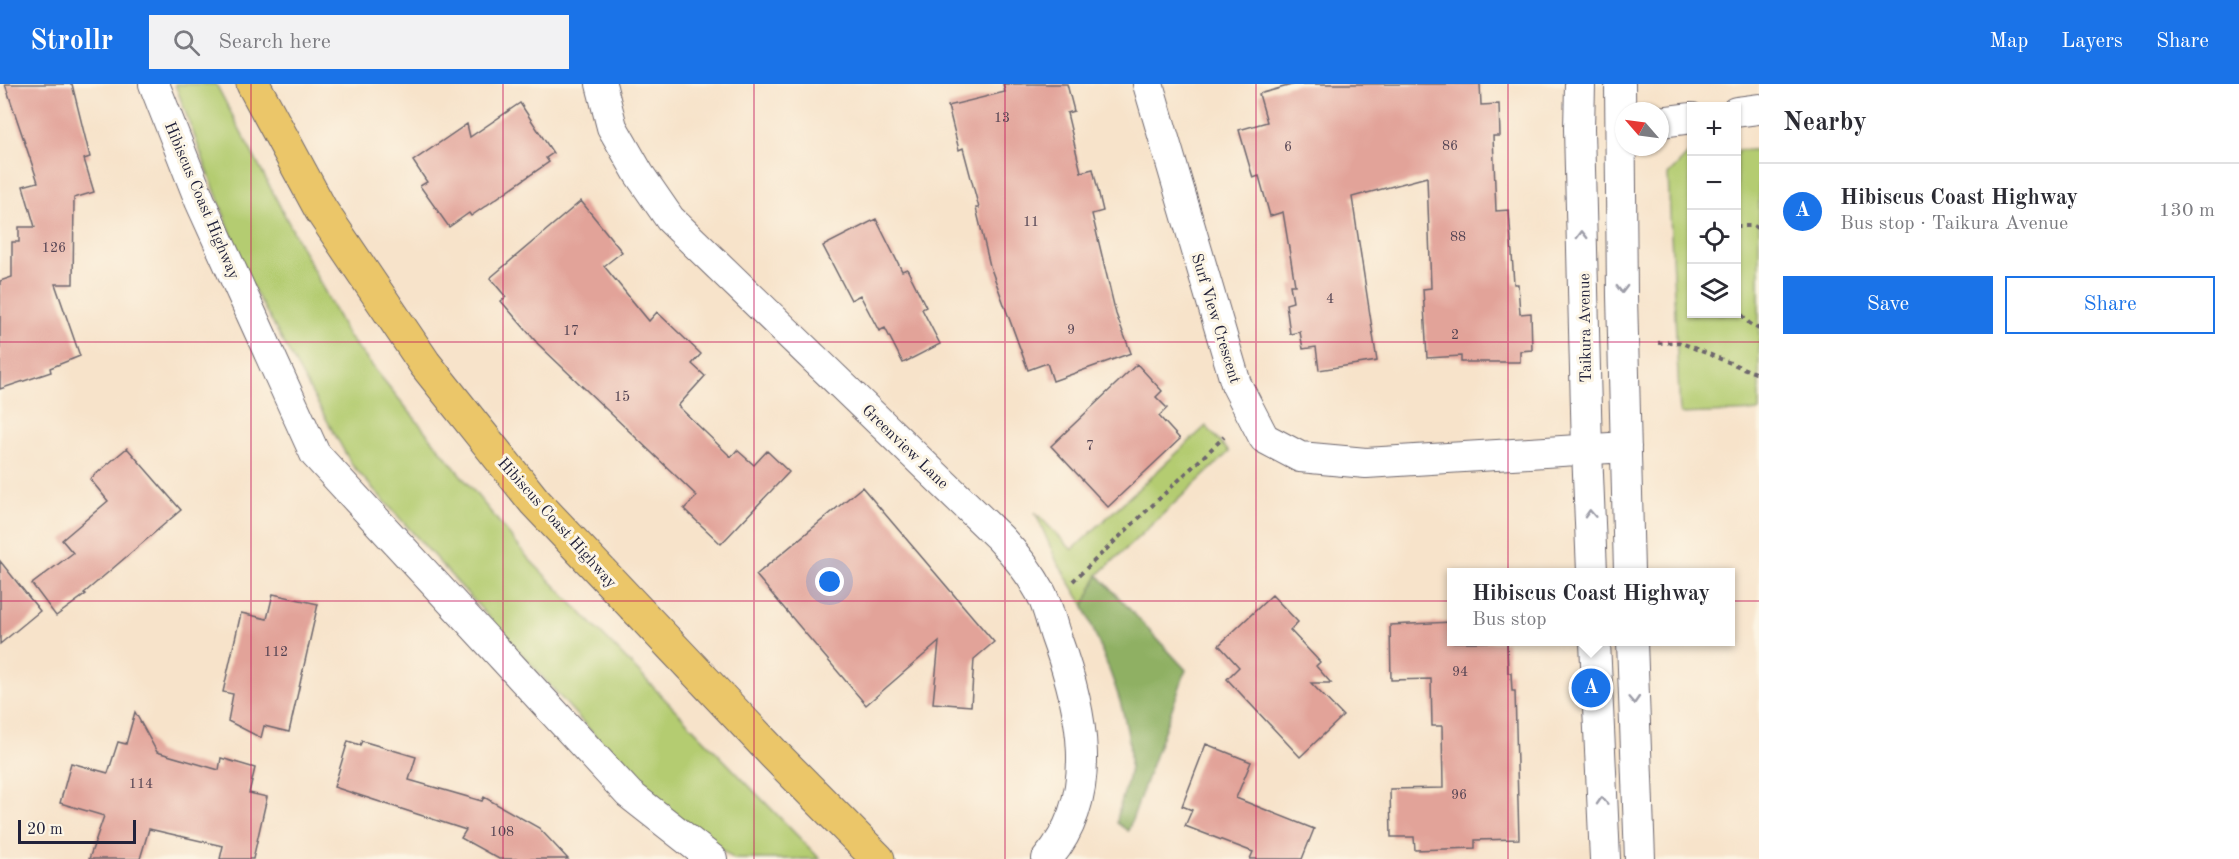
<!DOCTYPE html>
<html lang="en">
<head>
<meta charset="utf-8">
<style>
	body { margin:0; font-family:"Old Standard TT",serif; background:#f2f2f3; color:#2b2b33 }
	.controls { position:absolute; right:18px; top:18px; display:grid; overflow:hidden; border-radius:0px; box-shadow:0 2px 4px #0004 }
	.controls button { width:54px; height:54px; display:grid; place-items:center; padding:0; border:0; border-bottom:2px solid #e1e1e2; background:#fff; color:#2b2b33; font:30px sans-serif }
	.compass { position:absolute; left:1615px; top:18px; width:54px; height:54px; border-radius:50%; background:#fff; box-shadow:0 2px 4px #0004; rotate:298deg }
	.scale { position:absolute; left:18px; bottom:15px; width:118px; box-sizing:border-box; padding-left:6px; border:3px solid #22223b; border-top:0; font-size:16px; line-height:21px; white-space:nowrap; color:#22223b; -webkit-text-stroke:4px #fcf5e5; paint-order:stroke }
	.you { position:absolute; left:830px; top:498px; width:21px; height:21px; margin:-15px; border:4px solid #fff; border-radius:50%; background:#1a73e8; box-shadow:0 0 0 9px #1a73e833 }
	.badge { display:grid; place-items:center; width:39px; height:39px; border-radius:50%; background:#1a73e8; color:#fff; font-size:20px; font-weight:700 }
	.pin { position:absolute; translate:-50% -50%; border:3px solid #fff; box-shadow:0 2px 6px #0006 }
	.popup { position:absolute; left:1447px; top:484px; width:288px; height:78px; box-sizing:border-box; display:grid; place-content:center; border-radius:0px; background:#fff; filter:drop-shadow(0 2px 4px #0005); font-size:20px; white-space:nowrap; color:#7c7c81 }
	.popup b { font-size:22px; color:#2b2b33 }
	.popup::after { content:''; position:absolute; left:50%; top:100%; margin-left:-12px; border:12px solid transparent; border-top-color:#fff }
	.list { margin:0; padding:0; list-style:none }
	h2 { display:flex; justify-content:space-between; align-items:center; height:78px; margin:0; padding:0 24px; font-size:26px }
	h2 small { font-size:20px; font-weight:400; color:#7c7c81 }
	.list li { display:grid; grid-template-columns:39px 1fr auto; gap:18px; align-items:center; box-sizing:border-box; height:96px; padding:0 24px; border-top:2px solid #e1e1e2 }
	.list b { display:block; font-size:22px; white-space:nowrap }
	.list p { margin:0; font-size:20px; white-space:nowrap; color:#7c7c81 }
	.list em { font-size:20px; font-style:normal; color:#7c7c81 }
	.actions { display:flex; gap:12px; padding:18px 24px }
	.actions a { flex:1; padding:14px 0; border:2px solid #1a73e8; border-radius:0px; text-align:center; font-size:21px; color:#1a73e8 }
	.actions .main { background:#1a73e8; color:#fff }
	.icon { flex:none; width:33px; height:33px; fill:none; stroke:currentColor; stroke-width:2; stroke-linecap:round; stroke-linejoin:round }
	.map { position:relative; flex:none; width:1759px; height:775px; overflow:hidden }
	header { display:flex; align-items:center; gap:36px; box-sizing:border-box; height:84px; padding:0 30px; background:#1a73e8; color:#fff }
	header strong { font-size:28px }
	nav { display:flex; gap:33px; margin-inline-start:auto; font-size:21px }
	.search { width:420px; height:54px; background:#f2f2f3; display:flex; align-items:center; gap:15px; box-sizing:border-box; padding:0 21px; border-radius:0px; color:#7c7c81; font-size:22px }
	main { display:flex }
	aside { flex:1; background:#fff }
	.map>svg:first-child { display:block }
</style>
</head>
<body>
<header>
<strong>Strollr</strong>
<div class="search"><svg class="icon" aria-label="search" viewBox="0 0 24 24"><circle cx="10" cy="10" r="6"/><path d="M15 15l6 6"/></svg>Search here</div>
<nav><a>Map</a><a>Layers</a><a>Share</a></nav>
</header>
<main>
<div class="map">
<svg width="1759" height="775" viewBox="0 0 1759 775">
	<rect width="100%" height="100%" fill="#fcf5e5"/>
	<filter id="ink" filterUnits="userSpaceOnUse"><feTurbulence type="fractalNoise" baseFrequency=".0167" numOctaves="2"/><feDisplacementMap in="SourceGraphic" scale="12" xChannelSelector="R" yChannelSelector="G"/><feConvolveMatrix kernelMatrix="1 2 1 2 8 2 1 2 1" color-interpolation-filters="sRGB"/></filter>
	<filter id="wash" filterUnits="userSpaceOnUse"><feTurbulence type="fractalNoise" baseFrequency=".008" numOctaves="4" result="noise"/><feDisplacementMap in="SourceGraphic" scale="24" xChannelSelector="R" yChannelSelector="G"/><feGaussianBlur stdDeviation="1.35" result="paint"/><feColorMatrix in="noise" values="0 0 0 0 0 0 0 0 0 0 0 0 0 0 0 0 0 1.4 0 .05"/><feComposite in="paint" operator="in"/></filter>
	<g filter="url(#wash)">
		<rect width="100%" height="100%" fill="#f7e3ca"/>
		<path fill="#b4cc71" stroke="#6b7756" stroke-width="1.5" d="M175,0H216L348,252L528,474L820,775H734L641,703L352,381L248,195Z
			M1737,66H1759V327L1680,330L1668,91L1691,67L1692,230H1736Z
			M1206,342L1229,368L1098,491L1084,522L1057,478L1035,428L1072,466Z"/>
		<path fill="#8fb063" stroke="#58694f" stroke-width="1.5" d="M1098,491L1186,586L1128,747L1117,739C1118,719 1130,698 1130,681C1132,630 1102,570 1084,522Z"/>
		<g id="blocks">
			<path fill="#e2a399" d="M5,0H72L90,73L84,75L94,108L74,114L73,200H55L80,272L50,284L51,288L0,305V197L12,193V158H19V143H35L23,102L38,98Z
				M1003,0H1067L1074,27L1067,29L1081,88L1093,85L1103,127L1092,130L1116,230L1131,269L1053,297L1047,279L1028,286L990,182L976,124H979L963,64L959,66L948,22L1005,8Z
				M1295,0H1480L1481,21L1499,20L1500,52H1493L1496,127L1509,126L1514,200H1518L1520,230L1531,229L1532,266L1520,267V278H1461V272L1427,274L1423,205L1431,204L1427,93L1352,113L1377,277L1319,286L1316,263L1303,265L1300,248L1290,250L1286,220L1293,218L1290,201H1295L1283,128L1270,132L1259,92L1253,94L1239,46L1267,38L1259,10Z
				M520,19L553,69L546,74L549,78L471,132L469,129L449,143L420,102L427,98L413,77L467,40L470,53Z
				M581,117L622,168L604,182L649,237L657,228L701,270L692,280L705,292L678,322L731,373L737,366L754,381L767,367L789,388L721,460L684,425L697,412L538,260L501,217L506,213L490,194Z
				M876,135L902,187L907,185L926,223L922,225L940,260L903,279L885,244L879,247L860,211L851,216L823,162Z
				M1137,280L1162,307L1156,313L1167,324L1159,332L1180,355L1108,423L1051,362Z
				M127,364L181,426L84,509L86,510L56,532L32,500L73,469L62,456L108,417L90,395Z
				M862,403L994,558L974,575L971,622L933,619L939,558L866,621L756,491Z
				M0,477L40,527L0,560Z
				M273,510L318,520L289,648L264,642L261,654L228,637L233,610L223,608L241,529L267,535Z
				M1272,511L1298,538L1290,546L1320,578L1316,582L1331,599H1311L1343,632L1300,673L1227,595L1239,583L1219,561Z
				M1452,538V558H1507L1508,589H1511L1512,607H1515L1519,755L1475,756V764L1415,766L1414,753H1391L1390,705L1443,704L1442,642H1432L1431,595L1391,596L1390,541Z
				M135,628L157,668L219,686L221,674L255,684L249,709L267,713L253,775H220L223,762L149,745L140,775H89L104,732L60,719L71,679L108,689L118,658L126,660Z
				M348,657L360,661L362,657L416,673L409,696L482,717L484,713L539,744L568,775H499L461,754L466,746L334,703Z
				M1206,660L1251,678L1236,714L1314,745L1302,775H1250L1253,768L1185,742L1192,726L1182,722Z"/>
		</g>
	</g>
	<g filter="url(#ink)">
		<use href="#blocks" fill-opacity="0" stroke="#6d666d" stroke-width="1.5"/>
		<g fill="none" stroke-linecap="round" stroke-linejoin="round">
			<defs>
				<path id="minor" d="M154,0L200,117L315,370L629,710L712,775
					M601,0L612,43L639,90L670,135L1000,454C1016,471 1030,489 1041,509C1048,522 1051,539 1056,553C1082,624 1102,712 1047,775
					M1148,0L1236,300L1264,354L1300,373L1366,379L1626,363
					M1580,0L1579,45L1587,366L1592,488
					M1620,0L1622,212L1629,488
					M1736,28L1759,25
					M1660,38L1692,34
					M1595,558L1605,775
					M1632,558L1640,775"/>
				<path id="primary" d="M253,0L321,126L425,280L535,418L774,670L878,775"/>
			</defs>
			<use href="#minor" stroke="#6d666d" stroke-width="32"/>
			<use href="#primary" stroke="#6d666d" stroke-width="35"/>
			<path stroke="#6d666d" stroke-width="4" stroke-dasharray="4.5 4.5" stroke-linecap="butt" d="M1736,142H1754L1759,145
				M1736,224L1749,239L1759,245
				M1658,259L1679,258L1755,289H1759
				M1073,497L1224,353"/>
			<use href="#minor" stroke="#fff" stroke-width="30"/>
			<use href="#primary" stroke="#ebc669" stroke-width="33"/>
		</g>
		<defs><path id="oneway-chevron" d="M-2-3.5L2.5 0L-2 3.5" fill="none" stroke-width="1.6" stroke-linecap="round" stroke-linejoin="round" transform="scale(1.5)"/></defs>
		<g stroke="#9c9ca7">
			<use href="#oneway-chevron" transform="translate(1582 151) rotate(-91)"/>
			<use href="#oneway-chevron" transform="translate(1622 205) rotate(89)"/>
			<use href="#oneway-chevron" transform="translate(1590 430) rotate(-93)"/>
			<use href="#oneway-chevron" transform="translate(1634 616) rotate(87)"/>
			<use href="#oneway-chevron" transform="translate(1602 717) rotate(-93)"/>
		</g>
	</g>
	<path fill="none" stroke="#c2185b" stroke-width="1.5" stroke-opacity="0.55" d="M251,0V775M503,0V775M754,0V775M1005,0V775M1256,0V775M1508,0V775M0,258H1759M0,517H1759"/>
	<g text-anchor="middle" stroke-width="6" stroke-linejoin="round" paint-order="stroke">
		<g font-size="14" fill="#524252">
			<text x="1002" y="38">13</text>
			<text x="1450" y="66">86</text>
			<text x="1288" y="67">6</text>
			<text x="1031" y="142">11</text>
			<text x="1458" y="157">88</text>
			<text x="54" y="168">126</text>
			<text x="1330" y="219">4</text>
			<text x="1071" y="250">9</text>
			<text x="571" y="251">17</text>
			<text x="1455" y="255">2</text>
			<text x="622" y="317">15</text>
			<text x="1090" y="366">7</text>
			<text x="276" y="572">112</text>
			<text x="1460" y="592">94</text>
			<text x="141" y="704">114</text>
			<text x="1459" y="715">96</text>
			<text x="502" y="752">108</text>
		</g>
		<g font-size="16" fill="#22223b" stroke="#fcf5e5">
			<text transform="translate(203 116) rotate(67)" y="6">Hibiscus Coast Highway</text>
			<text transform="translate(1217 234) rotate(73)" y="6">Surf View Crescent</text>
			<text transform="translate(1584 244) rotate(-91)" y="6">Taikura Avenue</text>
			<text transform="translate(906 362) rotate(44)" y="6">Greenview Lane</text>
			<text transform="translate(558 438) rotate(48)" y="6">Hibiscus Coast Highway</text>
		</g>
	</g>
</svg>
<div class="controls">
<button>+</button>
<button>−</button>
<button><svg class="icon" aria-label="locate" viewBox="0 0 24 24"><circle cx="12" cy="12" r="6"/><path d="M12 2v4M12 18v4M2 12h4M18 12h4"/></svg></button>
<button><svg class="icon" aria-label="layers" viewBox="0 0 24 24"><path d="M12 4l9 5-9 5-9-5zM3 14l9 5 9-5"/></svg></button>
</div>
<svg class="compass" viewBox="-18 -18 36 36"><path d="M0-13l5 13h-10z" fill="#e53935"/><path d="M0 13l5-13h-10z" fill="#7c7c81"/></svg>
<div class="scale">20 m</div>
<div class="you"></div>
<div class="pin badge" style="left:1591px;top:604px">A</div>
<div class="popup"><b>Hibiscus Coast Highway</b>Bus stop</div>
</div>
<aside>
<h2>Nearby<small></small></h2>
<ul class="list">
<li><span class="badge">A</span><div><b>Hibiscus Coast Highway</b><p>Bus stop · Taikura Avenue</p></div><em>130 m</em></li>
</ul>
<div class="actions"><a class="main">Save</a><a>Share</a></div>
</aside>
</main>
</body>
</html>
